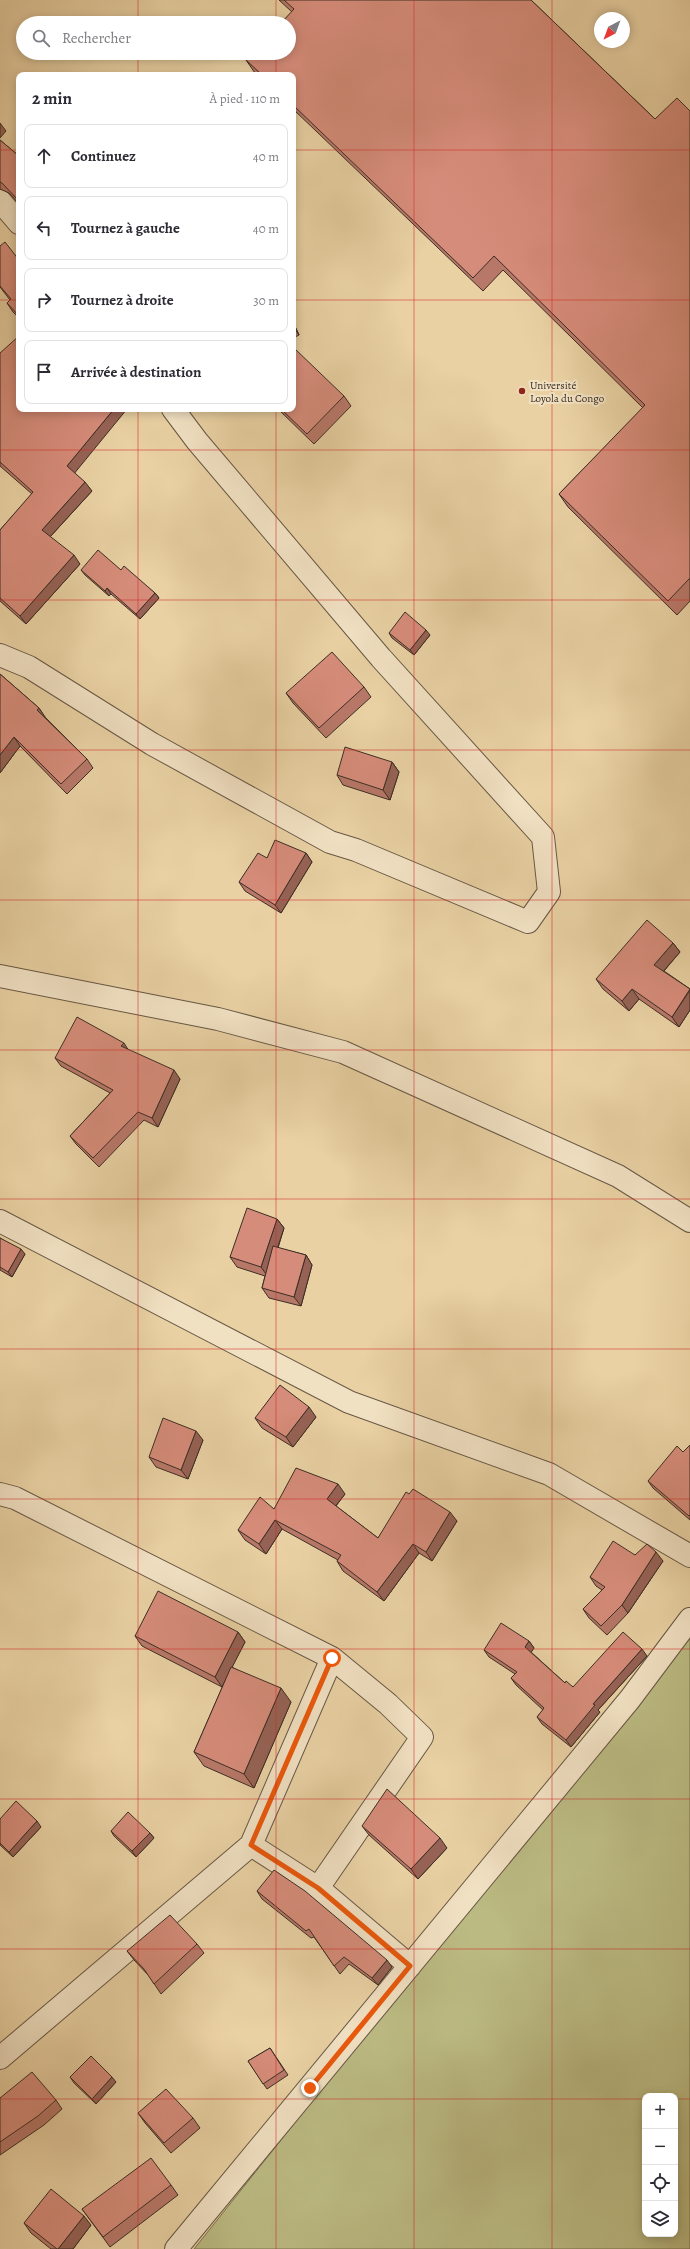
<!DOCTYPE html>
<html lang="fr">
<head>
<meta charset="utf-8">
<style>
	body { margin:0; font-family:Alegreya,serif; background:#f2f2f3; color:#2b2b33 }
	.controls { position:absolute; right:12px; bottom:12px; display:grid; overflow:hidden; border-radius:8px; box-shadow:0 2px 10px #0003 }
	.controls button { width:36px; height:36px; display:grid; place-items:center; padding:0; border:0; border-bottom:1px solid #e1e1e2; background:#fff; color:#2b2b33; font:20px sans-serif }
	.compass { position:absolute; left:594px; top:12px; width:36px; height:36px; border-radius:50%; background:#fff; box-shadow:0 2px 10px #0003; rotate:221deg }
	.stop { position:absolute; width:12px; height:12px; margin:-9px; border:3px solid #ea580c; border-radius:50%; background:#fff }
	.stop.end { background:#ea580c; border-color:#fff; box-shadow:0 1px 4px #0008 }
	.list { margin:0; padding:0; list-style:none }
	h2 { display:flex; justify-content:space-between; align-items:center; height:52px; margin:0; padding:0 16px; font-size:17px }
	h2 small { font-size:13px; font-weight:400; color:#7c7c81 }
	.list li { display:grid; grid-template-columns:26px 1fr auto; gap:12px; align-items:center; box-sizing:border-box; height:64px; margin:0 8px 8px; padding:0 8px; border:1px solid #e1e1e2; border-radius:8px }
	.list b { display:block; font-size:15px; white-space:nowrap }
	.list em { font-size:13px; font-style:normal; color:#7c7c81 }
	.icon { flex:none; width:22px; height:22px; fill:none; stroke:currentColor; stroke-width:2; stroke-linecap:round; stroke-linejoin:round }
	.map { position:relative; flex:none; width:690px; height:2249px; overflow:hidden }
	.search { position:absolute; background:#fff; box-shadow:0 2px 10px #0003; left:16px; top:16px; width:280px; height:44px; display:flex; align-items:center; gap:10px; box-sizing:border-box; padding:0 14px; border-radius:22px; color:#7c7c81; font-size:15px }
	.panel { position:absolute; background:#fff; box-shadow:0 2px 10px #0003; left:16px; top:72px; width:280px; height:340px; border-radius:8px }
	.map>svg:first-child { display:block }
</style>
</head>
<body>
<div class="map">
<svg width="690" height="2249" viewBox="0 0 690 2249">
	<rect width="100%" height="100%" fill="#e9d1a3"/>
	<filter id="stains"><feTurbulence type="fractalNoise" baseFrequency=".005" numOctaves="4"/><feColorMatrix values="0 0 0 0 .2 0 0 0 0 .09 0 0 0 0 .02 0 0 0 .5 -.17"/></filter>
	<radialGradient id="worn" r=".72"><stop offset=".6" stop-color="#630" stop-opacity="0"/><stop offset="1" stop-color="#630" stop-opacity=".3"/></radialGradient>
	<path fill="#bbba82" stroke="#7c7453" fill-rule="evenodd" d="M690,1628V2249H194ZM645,2096H675V2234H645Z"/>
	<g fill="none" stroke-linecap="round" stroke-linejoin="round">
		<defs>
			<path id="minor" d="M0,201L19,223
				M0,655L29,667L152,744L330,842L356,850L528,922L549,892L543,837L381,658L197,441L173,409
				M0,976L218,1019L343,1052L618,1176L690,1221
				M0,1221L349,1402L549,1474L690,1556
				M0,1494L15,1498L332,1658L388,1704L422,1737L318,1888L410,1966
				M251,1845L318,1888
				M0,2058L251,1845L332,1658
				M176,2249L630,1699L690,1619"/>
		</defs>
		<use href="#minor" stroke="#675744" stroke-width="24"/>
		<use href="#minor" stroke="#f1e1c3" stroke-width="22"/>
	</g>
	<path fill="#b87869" stroke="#3c2e24" d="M279,0H531L655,119L690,111V601L677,615L568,507L559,494L643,408L503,270L483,291L293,109V75H257L255,73L246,60L292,12Z
		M0,140L19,156V204L9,193L0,189Z
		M0,246L19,260V318L13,312L7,303L10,300L0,287Z
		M293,322L299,335L293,338Z
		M0,353L75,473L92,491L50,537L80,564L26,624L0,601V530L32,494L0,466Z
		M344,396L351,406L314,444L278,409H293Z
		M81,570H121L155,593L159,598L140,619L111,594L109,596L85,575Z
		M389,633L430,635L414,655L392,638Z
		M0,674L39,708L45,717L87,759L93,768L67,794L20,746L0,773Z
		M364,687L371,697L326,738L293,703L286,693Z
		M392,762L399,772L390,800L343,785L337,775Z
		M306,853L312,862L281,913L245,891L239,882L267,858Z
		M673,943L680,952L664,971L690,989V1010L679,1027L639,999L629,1011L603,989L596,979Z
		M128,1050L180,1079L158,1127L144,1120L99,1167L76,1144L70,1136L110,1093L61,1066L55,1058Z
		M277,1219L284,1228L278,1248L306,1255L312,1265L301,1306L269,1298L262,1288L265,1276L237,1267L230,1257Z
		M0,1238L25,1254L12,1277L0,1270Z
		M316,1417L293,1447L262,1428L255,1418Z
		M203,1440L188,1479L156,1467L149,1457Z
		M690,1445V1520L653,1488L648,1481L683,1452Z
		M345,1494L336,1506L378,1538L409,1494L457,1521L432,1561L419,1553L384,1601L343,1571L337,1561L338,1560L282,1529L266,1554L245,1540L238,1530L274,1509Z
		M635,1555L663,1561L628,1613L607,1635L589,1618L583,1609L602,1590L596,1586L590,1577Z
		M238,1632L245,1642L232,1667L291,1702L254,1788L204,1766L194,1752L225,1681L222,1687L142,1646L135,1636Z
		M529,1641L534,1648L531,1652L565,1683L573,1687L647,1656L598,1710L600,1712L571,1747L542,1724L537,1717L543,1710L516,1685L511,1678L515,1674L489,1657L484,1650Z
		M0,1819L41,1827L13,1857L0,1845Z
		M362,1826L447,1848L418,1879L369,1835Z
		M111,1831L150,1833L154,1838L136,1857L114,1836Z
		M257,1891L392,1967L378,1985L349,1964L340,1974L314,1937L311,1938L262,1899Z
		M197,1944L204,1953L161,1994L149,1976L134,1960L127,1951Z
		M270,2048L288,2075L267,2089L248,2061Z
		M70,2077L116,2082L96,2104L74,2083Z
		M0,2098L56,2100L62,2109L44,2125L0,2155Z
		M138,2113L193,2118L200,2128L171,2153L145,2123Z
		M171,2185L178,2195L110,2247L82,2209Z
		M24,2223L91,2225L73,2249H51L31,2233Z"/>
	<path fill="#966255" stroke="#3c2e24" d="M0,123L6,131L0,138Z
		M293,322L299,335L293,326Z
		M114,409H127L73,475L67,466Z
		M85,482L92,491L48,539L42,530Z
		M74,555L80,564L26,624L20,616Z
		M107,588L111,594L109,596L105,591Z
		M155,593L159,598L140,619L136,614Z
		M426,630L430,635L414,655L410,650Z
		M39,708L45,717L44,719L37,710Z
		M14,737L20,746L0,773V755Z
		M392,762L399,772L390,800L383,790Z
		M306,853L312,862L281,913L275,905Z
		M673,943L680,952L661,974L654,965Z
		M632,989L639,999L629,1011L622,1001Z
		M690,990V1010L679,1027L672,1017Z
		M124,1043L129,1051L121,1046Z
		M174,1070L180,1079L158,1127L152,1118Z
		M277,1219L284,1228L268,1277L261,1267Z
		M21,1249L25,1254L12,1277L8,1272Z
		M306,1255L312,1265L301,1306L294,1297Z
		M309,1407L316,1417L293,1447L286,1437Z
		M196,1431L203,1440L188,1479L181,1470Z
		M338,1484L345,1494L334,1508L327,1499Z
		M450,1512L457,1521L432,1561L426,1552Z
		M275,1520L282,1529L266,1554L259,1544Z
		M413,1544L419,1553L384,1601L377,1592Z
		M656,1552L663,1561L628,1613L622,1605Z
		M238,1632L245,1642L222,1687L215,1677Z
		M529,1641L534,1648L530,1654L525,1647Z
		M642,1649L647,1656L598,1710L600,1712L571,1747L566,1740L593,1704Z
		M281,1688L291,1702L254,1788L244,1774Z
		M37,1821L41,1827L13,1857L9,1852Z
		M150,1833L154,1838L136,1857L132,1851Z
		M440,1838L447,1848L418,1879L411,1869Z
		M387,1960L392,1967L378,1985L372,1978Z
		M112,2077L116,2082L96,2104L92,2099Z
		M84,2216L91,2225L73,2249H58Z"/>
	<path fill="#d68c7a" stroke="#3c2e24" d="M284,0H531L655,119L677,98L690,111V578L668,601L559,494L645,405L494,256L473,278L293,105V75H262L246,60L252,53H289V23H281L294,9Z
		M0,140L19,156V201L2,183L0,182Z
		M5,242L19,260V316L7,303L11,299L0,286V246Z
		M19,336V409H114L67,466L85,482L42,530L74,555L20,616L0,598V530L33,492L0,462V353Z
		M293,347L344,396L307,434L281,409H293Z
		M98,550L121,570L124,566L155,593L136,614L107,588L105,591L81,570Z
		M405,612L426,630L410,650L389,633Z
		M332,652L364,687L319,728L286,693Z
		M0,674L39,708L37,710L87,759L61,784L14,737L0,755Z
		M345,747L392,762L383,790L337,775Z
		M275,840L306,853L275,905L239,882L258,853L267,858Z
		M647,920L673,943L654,965L690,989L672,1017L632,989L622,1001L596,979Z
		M77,1017L124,1043L121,1046L174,1070L152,1118L138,1112L93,1158L70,1136L113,1090L55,1058Z
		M247,1208L277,1219L261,1267L230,1257Z
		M0,1238L21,1249L8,1272L0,1267Z
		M273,1246L306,1255L294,1297L262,1288Z
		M280,1385L309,1407L286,1437L255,1418Z
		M163,1418L196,1431L181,1470L149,1457Z
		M690,1445V1515L689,1516L648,1481L677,1446L683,1452Z
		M296,1468L338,1484L327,1499L378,1538L406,1492L409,1494L413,1489L450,1512L426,1552L413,1544L377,1592L337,1561L341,1555L275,1520L259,1544L238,1530L260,1497L274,1509Z
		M613,1541L635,1555L647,1544L656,1552L622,1605L601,1626L583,1609L605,1587L590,1577Z
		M158,1591L238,1632L215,1677L135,1636Z
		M501,1623L529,1641L525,1647L565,1683L566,1681L573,1687L623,1632L642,1649L593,1704L595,1705L566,1740L537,1717L544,1708L511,1678L517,1672L484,1650Z
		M231,1667L281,1688L244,1774L194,1752Z
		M387,1789L440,1838L411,1869L362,1826Z
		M16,1801L37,1821L9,1852L0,1843V1819Z
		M128,1812L150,1833L132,1851L111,1831Z
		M274,1870L305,1891L387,1960L372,1978L344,1957L334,1966L309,1929L306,1931L257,1891Z
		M170,1915L197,1944L154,1984L144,1969L127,1951Z
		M270,2048L284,2070L263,2084L248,2061Z
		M91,2056L112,2077L92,2099L70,2077Z
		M32,2072L56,2100L38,2116L0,2142V2098Z
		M166,2089L193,2118L164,2143L138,2113Z
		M151,2158L171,2185L103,2237L82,2209Z
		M51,2189L84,2216L58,2249H57L24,2223Z"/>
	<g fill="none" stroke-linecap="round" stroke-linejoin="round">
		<path stroke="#ea580c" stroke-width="5" d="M310,2088L410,1966L318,1888L251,1845L332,1658"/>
	</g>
	<path fill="none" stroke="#d62828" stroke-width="1" stroke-opacity="0.55" d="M138,0V23M276,0V23M414,0V2249M552,0V2249M138,53V75M276,53V75M0,150H19M293,150H690M0,300H19M293,300H690M138,409V2249M276,409V2249M0,450H690M0,600H690M0,750H690M0,900H690M0,1050H690M0,1199H690M0,1349H690M0,1499H690M0,1649H690M0,1799H690M0,1949H690M0,2099H645M675,2099H690"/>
	<circle fill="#8f2418" stroke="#f1e1c3" stroke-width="1.5" cx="522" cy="391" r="4"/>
	<g text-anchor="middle" stroke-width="4" stroke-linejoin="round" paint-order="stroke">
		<g font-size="11" fill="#3c2e24" stroke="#f1e1c3" text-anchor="start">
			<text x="530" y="389">Université<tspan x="530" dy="13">Loyola du Congo</tspan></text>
		</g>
	</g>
	<rect width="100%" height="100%" filter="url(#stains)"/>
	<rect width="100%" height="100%" fill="url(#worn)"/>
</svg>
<div class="controls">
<button>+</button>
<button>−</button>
<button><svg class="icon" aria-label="locate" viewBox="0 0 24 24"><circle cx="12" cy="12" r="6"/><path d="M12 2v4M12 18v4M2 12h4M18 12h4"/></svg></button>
<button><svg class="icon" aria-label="layers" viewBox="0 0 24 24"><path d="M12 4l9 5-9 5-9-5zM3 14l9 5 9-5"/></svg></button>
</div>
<svg class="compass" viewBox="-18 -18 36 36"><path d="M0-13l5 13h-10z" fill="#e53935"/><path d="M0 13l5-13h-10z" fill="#7c7c81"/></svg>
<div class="stop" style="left:332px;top:1658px"></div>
<div class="stop end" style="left:310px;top:2088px"></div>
<div class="search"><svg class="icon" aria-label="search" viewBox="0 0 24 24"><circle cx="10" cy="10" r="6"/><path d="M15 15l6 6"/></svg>Rechercher</div>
<section class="panel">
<h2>2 min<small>À pied · 110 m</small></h2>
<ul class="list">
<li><svg class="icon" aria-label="ahead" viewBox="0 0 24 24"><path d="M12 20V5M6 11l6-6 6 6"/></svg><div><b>Continuez</b></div><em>40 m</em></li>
<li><svg class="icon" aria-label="left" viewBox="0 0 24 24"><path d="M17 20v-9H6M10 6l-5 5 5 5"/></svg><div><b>Tournez à gauche</b></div><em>40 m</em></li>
<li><svg class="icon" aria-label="right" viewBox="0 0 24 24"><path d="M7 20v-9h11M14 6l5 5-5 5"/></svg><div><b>Tournez à droite</b></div><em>30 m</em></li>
<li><svg class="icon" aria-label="arrive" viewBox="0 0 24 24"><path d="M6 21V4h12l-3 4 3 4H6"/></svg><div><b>Arrivée à destination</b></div></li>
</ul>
</section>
</div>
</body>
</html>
